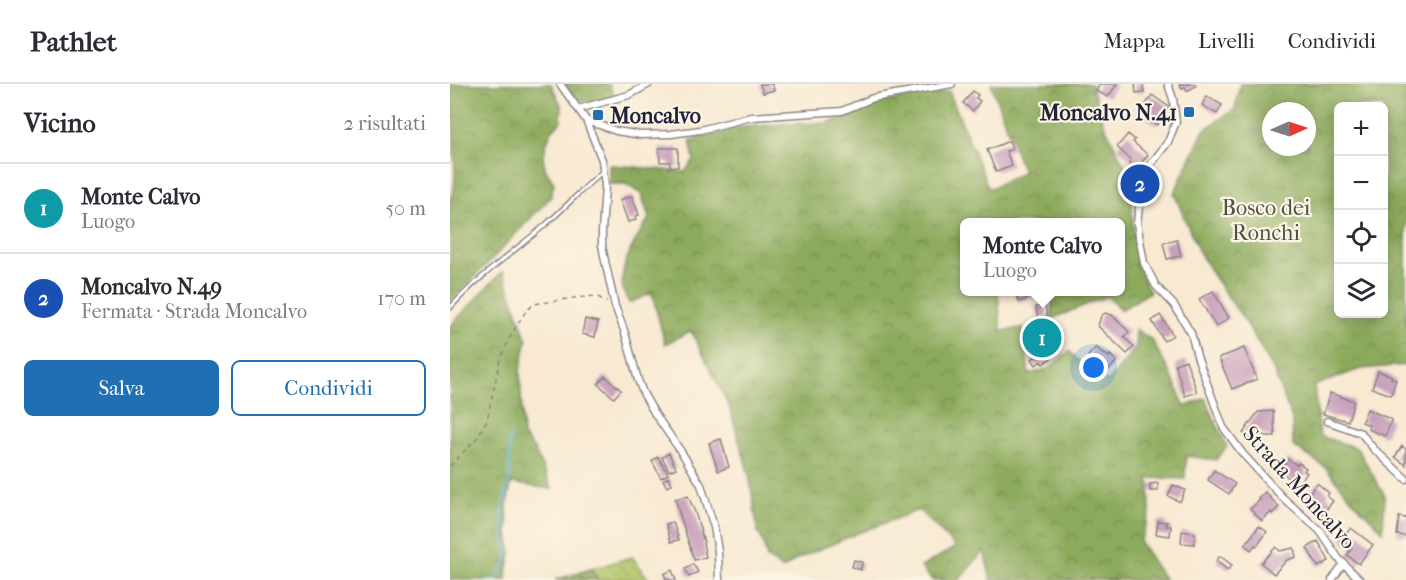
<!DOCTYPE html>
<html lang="it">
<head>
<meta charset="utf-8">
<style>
	body { margin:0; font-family:"IM FELL French Canon",serif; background:#f7f7f7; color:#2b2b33 }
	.controls { position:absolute; right:18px; top:18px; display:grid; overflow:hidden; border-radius:9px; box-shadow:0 3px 15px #0003 }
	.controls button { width:54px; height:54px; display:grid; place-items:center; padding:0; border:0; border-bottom:2px solid #e1e1e2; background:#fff; color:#2b2b33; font:30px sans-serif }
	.compass { position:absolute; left:812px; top:18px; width:54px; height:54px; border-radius:50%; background:#fff; box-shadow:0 3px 15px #0003; rotate:87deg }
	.you { position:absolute; left:644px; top:284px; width:21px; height:21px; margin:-15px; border:4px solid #fff; border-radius:50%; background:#1a73e8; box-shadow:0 0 0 9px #1a73e833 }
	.badge { display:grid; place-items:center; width:39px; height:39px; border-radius:50%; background:#1f6fb2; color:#fff; font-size:20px; font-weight:700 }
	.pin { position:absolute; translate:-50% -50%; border:3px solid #fff; box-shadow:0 2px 6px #0006 }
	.popup { position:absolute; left:510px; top:134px; width:165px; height:78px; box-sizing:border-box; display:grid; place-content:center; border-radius:9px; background:#fff; filter:drop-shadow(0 2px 4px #0005); font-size:20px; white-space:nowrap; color:#7c7c81 }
	.popup b { font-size:22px; color:#2b2b33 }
	.popup::after { content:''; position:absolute; left:50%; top:100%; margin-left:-12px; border:12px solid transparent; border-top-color:#fff }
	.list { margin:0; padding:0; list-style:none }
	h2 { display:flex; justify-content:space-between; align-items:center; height:78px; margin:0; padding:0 24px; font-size:26px }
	h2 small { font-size:20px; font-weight:400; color:#7c7c81 }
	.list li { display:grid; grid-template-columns:39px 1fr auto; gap:18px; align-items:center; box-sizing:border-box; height:90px; padding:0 24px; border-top:2px solid #e1e1e2 }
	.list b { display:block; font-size:22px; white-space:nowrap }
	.list p { margin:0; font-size:20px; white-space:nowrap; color:#7c7c81 }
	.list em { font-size:20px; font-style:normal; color:#7c7c81 }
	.actions { display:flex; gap:12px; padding:18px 24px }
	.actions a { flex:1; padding:14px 0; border:2px solid #1f6fb2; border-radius:9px; text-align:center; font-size:21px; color:#1f6fb2 }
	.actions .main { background:#1f6fb2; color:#fff }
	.icon { flex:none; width:33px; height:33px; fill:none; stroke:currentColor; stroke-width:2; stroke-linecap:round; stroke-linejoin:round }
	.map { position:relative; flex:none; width:956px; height:496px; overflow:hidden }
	header { display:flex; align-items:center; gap:36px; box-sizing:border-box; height:84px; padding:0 30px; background:#fff; border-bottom:2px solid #e1e1e2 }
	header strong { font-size:28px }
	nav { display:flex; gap:33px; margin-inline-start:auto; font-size:21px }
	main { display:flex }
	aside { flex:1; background:#fff }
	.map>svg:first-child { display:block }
</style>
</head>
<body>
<header>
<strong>Pathlet</strong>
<nav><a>Mappa</a><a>Livelli</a><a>Condividi</a></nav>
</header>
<main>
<aside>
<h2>Vicino<small>2 risultati</small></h2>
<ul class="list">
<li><span class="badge" style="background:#0f9aa8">1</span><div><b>Monte Calvo</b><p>Luogo</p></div><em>50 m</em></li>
<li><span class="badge" style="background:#1a4fb4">2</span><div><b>Moncalvo N.49</b><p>Fermata · Strada Moncalvo</p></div><em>170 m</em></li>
</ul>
<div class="actions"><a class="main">Salva</a><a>Condividi</a></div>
</aside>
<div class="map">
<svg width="956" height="496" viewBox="0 0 956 496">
	<defs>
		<pattern id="grass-dots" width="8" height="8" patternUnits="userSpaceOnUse" patternTransform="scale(1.5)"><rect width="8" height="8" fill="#b0c468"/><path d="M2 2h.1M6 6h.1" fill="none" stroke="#97a85b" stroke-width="1.8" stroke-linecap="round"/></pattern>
		<pattern id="forest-crowns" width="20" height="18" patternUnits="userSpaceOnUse" patternTransform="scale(1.5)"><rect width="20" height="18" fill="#8caa5c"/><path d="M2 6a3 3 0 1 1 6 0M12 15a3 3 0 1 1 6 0" fill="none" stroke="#728a4d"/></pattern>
	</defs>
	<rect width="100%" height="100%" fill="#fcf5e5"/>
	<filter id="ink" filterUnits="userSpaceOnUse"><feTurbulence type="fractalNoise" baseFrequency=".0167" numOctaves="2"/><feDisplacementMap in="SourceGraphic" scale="12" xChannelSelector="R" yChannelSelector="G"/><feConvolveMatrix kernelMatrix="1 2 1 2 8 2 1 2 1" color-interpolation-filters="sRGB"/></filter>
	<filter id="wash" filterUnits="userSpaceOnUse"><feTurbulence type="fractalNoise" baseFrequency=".008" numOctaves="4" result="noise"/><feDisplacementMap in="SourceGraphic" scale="24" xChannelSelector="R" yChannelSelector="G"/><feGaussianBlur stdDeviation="1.35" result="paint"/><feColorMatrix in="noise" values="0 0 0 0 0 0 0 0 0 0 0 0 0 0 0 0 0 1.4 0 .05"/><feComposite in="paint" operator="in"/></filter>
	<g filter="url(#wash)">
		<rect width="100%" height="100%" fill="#f8e9d1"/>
		<path fill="url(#grass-dots)" stroke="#697352" stroke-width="1.5" d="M182,473L199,496H148L141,485Z"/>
		<path fill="url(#forest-crowns)" stroke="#57664c" stroke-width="1.5" fill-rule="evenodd" d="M0,0H101L112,23L111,37L101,48L96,61L93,74L96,87L104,99L101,113L0,219V115L4,106L5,93L3,29Z
			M114,0H159L165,14C152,17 136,22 124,12C120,10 117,4 114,0Z
			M541,0H641L654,40L681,95L683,140L688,183L700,208L671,226L657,212L602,235L601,208H670V138H514V208H548L551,247L573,244L579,290L600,284L619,267L636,284L658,298L686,263L685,245L702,256L724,297L735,323L755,314L777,363L766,376L736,372L735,395L699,394L700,429L690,458L715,496H541L534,467L509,496H482L471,483L506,463L469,426L408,449L347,475L333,485L317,474L313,458L308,448L299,391L279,322L241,247L215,260L202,209L179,219C177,215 174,210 173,205C168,181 187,154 199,134L191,109L175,100H159V81C184,82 209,86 235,88L244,76L240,56L291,43L333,40L378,39L423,19L499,7L539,105L573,88Z
			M790,0H956V281L910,285L864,302L870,352L907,364L935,412L933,447L905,419L875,383L843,362L842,335L823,285L797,240L764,193L748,166L724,109L754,46L785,25ZM888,22H934V230H888ZM821,27H857V63H821Z
			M53,187L77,256L70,286L73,352L84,365L102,405L61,399L57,422L58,449L61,470L56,491L58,496H0V242Z
			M141,485L148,496H105Z"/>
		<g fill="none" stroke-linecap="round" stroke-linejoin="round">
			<path stroke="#62b3dd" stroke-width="2" d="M43,496L47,494L55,481L58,466L53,449V424L60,388L59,356L62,352"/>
		</g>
		<g id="blocks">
			<path fill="#c89ebc" d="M310,0H322L324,6L313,9Z
				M650,0H667L658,13L646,7Z
				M685,0H693L694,8L686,9Z
				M729,0H745L746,2L737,7L735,3L732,4Z
				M523,7L528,11L526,14L530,17L523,27L513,19Z
				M702,11L719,23L707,41L690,29Z
				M757,12L772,21L767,30L752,21Z
				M678,50L685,56L683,58L698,71L686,85L679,79L681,76L667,63Z
				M559,57L563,65L556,67L562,82L546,88L537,66Z
				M209,64H228V83H220V78H210Z
				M182,112L189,131L185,132L186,136L178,138L170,116Z
				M727,156L731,172L717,175L713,159Z
				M763,207L779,234L766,243L749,215Z
				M565,208H595L569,218Z
				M595,221L597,232L588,233L586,223Z
				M655,229L662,231L679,248L674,253L684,263L677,270L648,242L651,232Z
				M710,231L723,251L714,257L702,237Z
				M135,235L148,238L145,253L132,250Z
				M591,262L595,268L602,263L606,269L600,273L601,274L593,280L591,277L586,281L582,275L588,271L585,266Z
				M646,263L654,271L655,270L659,273L660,271L667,277L656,289L638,272Z
				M794,264L807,295L782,305L769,274Z
				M736,276L747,308L735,312L725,280Z
				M928,287L942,292L941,294L946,296L941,311L922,304Z
				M155,292L171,306L164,314L148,300Z
				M880,309L904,317L898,337L873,330Z
				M917,325L942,336L935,352L918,345L919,341L912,338Z
				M823,327L825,352H816L808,346L802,355L793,349L808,328Z
				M271,355L279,383L268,387L259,359Z
				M952,362L956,365V381L945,373Z
				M219,369L226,384L219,387L212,373Z
				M208,373L218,390L211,394L202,377Z
				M838,375L847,381L849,379L856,384L854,387L857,389L847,401L829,386Z
				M764,386L785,400L779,410L758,396Z
				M219,393L222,400L217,403L213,396Z
				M708,399V407H700V400Z
				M867,399L879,409L877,412L883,417L872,431L865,426L869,421L866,419L865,421L856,413Z
				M723,401L735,406L730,418L718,412Z
				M815,408L829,423L822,430L821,428L812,437L800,425L810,416L808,415Z
				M238,412L245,428L254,458L253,459L256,473L244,476L225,415Z
				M949,433L956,434V452L947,451Z
				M708,437L717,438L716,442H721L720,452L706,450Z
				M223,438L229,456L221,458L216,440Z
				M809,442L817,448L807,462L805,461L801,466L795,461Z
				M901,444L923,461L909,480L897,471L902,464L891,455Z
				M732,447L745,449L744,460L731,459Z
				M868,457L879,477L868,483L857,464Z
				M826,463L830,467L844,464L846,473L837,476L824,490L811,479Z
				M770,472L782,481L778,486L766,477Z
				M404,476L412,478L411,486L402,483Z
				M243,480L248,488L239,493L235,485Z
				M222,486L226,496H217L214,490Z"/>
		</g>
	</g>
	<g filter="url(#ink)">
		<use href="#blocks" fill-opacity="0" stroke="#8d8686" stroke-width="1.5"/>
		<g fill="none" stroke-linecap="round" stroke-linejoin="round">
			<defs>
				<path id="service" d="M0,224C29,192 62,169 94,142C114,125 132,105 152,88"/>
				<path id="minor" d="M110,0L136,36L152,76L155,102L152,148V161L155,177L165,222L175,249L188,296L193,309L205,330L232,369L251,401L264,443L268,467L269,496
					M718,0L723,15L726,38L718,58L701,80L691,109L687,139L694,179L706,202L724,221L741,249L747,272L773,343L793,370L832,413L870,447L889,475L910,496
					M128,25L179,11L199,0
					M136,36L166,47L191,51L221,50L250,46L301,33L392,27L423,14L502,0
					M877,337L911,349L923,364L956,395
					M882,496L894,479"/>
			</defs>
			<use href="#service" stroke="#8d8686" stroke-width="6"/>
			<use href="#minor" stroke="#8d8686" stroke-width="9"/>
			<path stroke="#8d8686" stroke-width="1.5" stroke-dasharray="4.5 4.5" stroke-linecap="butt" d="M0,382L27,354L37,336L50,276L62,249L76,227L84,220L124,214L146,212L157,218"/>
			<use href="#service" stroke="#fff" stroke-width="3"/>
			<use href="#minor" stroke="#fff" stroke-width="6"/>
		</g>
	</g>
	<g fill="#1f6fb2" stroke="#fcf5e5" stroke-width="2">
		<rect x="733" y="22" width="12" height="12" rx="3"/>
		<rect x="142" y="25" width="12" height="12" rx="3"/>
	</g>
	<g text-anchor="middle" stroke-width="4.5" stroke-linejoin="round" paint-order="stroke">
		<g font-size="22" font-weight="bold" fill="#22223b" stroke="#fcf5e5" text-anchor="end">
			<text x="727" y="36">Moncalvo N.41</text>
			<text x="160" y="39" text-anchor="start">Moncalvo</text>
		</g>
		<g font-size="22" fill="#4d5348" stroke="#fcf5e5">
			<text x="816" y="131">Bosco dei<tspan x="816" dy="25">Ronchi</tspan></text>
		</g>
		<g font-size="22" fill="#22223b" stroke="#fcf5e5">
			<text transform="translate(850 403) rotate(48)" y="8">Strada Moncalvo</text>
		</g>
	</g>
</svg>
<div class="controls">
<button>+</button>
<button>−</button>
<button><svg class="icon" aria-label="locate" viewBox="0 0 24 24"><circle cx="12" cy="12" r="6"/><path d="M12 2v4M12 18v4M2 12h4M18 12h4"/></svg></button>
<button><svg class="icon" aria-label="layers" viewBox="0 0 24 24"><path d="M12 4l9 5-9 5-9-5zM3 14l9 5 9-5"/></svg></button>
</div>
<svg class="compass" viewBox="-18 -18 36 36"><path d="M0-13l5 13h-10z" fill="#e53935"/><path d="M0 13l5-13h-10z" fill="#7c7c81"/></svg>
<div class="you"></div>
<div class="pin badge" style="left:592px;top:254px;background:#0f9aa8">1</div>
<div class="popup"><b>Monte Calvo</b>Luogo</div>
<div class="pin badge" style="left:690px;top:100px;background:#1a4fb4">2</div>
</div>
</main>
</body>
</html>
